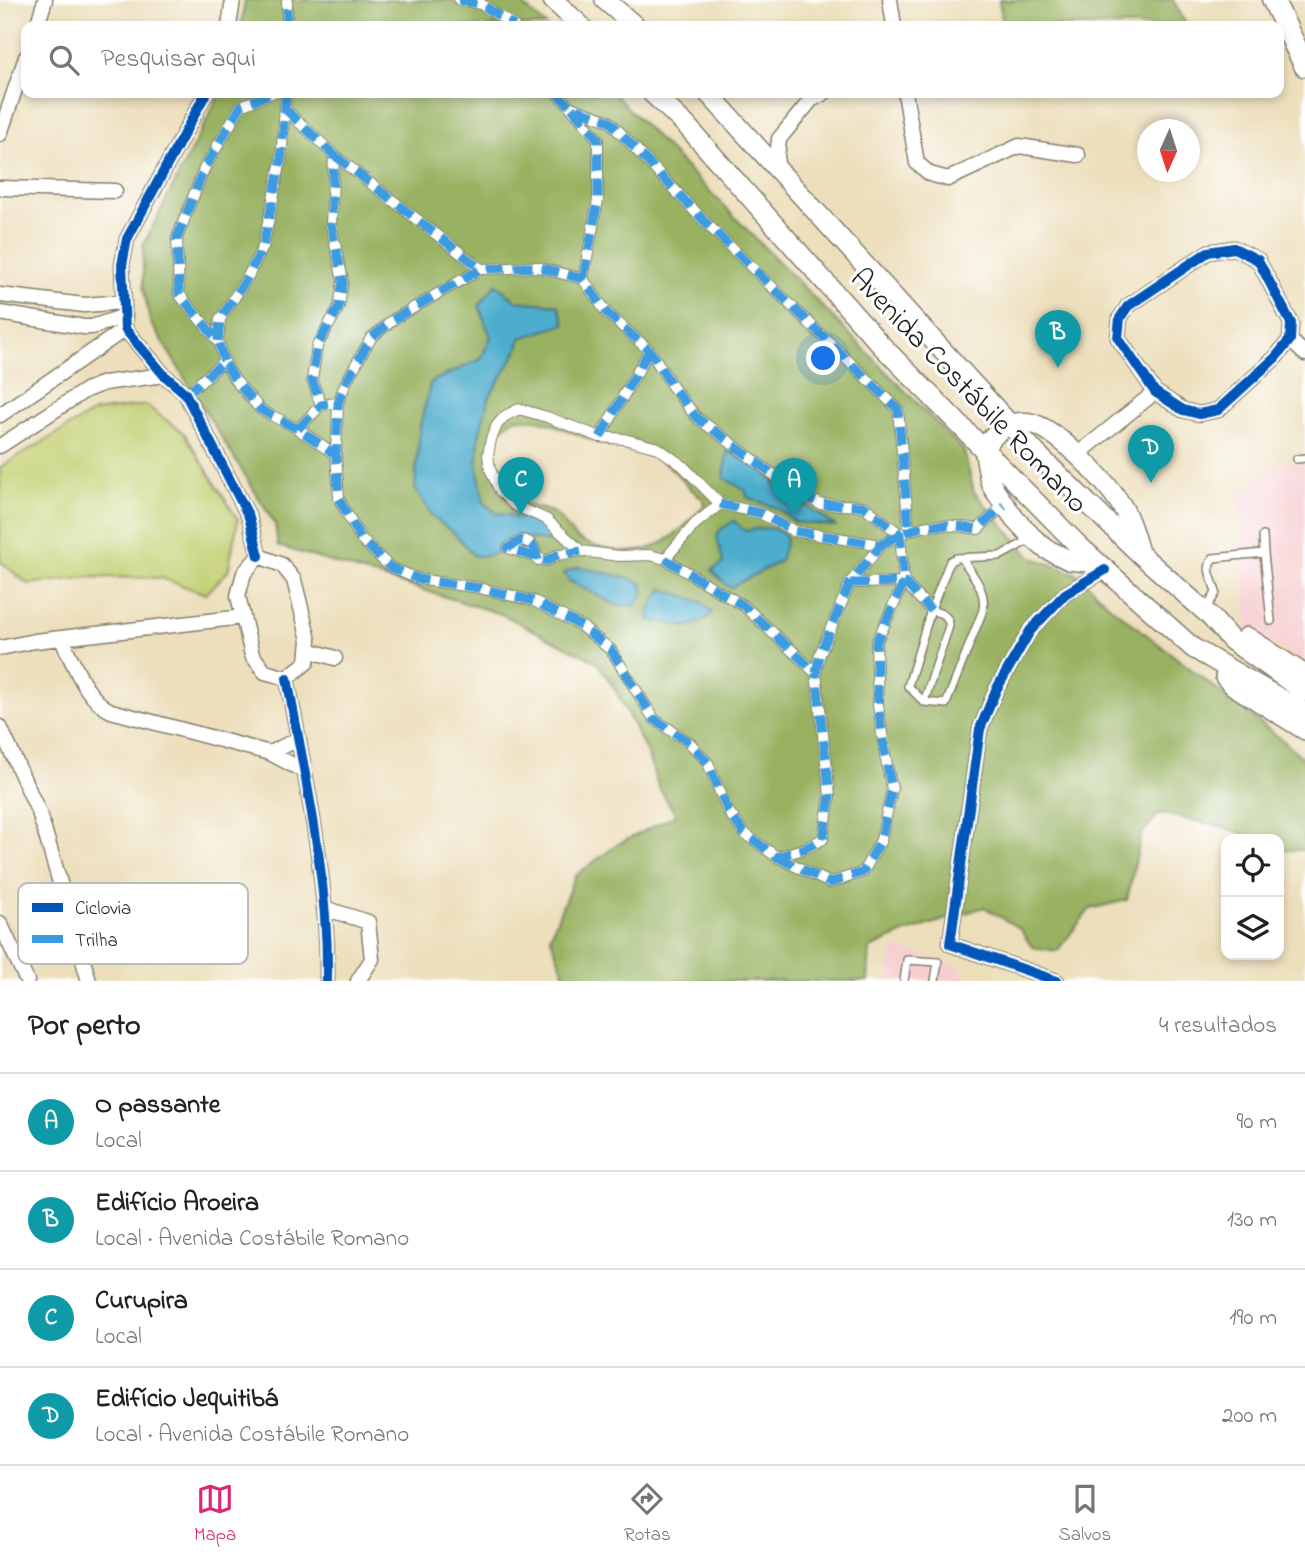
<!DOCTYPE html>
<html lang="pt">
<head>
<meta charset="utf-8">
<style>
	body { margin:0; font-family:"Indie Flower",sans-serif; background:#f2f2f2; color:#222 }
	.controls { position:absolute; right:21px; bottom:21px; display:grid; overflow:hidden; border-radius:14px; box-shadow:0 4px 10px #0003 }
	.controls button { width:63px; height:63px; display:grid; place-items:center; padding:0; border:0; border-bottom:2px solid #e0e0e0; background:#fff; color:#222; font:35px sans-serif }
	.compass { position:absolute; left:1137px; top:119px; width:63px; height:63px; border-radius:50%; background:#fff; box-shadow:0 4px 10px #0003; rotate:183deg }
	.you { position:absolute; left:824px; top:359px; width:24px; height:24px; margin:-18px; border:5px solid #fff; border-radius:50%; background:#1a73e8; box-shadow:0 0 0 10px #1a73e833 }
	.badge { display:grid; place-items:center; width:46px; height:46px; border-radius:50%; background:#db2777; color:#fff; font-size:23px; font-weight:700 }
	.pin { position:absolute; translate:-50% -58px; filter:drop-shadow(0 2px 4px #0008) }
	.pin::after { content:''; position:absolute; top:37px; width:24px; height:21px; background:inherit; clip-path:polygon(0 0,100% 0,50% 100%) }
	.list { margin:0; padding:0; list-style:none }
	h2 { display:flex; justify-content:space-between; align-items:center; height:91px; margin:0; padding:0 28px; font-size:30px }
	h2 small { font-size:23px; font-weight:400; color:#767676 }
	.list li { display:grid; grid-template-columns:46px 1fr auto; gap:21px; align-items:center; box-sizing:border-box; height:98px; padding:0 28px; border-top:2px solid #e0e0e0 }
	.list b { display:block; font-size:26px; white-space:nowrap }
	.list p { margin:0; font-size:23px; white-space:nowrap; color:#767676 }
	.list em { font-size:23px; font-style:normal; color:#767676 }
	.icon { flex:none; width:38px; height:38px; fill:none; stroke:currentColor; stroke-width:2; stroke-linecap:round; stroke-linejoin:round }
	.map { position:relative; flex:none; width:1305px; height:981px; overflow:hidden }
	.search { position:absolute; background:#fff; box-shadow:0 4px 10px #0003; left:21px; right:21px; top:21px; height:77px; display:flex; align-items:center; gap:18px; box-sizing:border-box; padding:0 24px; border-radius:14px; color:#767676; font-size:26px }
	.sheet { height:483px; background:#fff }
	nav { display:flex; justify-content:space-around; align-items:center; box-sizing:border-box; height:98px; border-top:2px solid #e0e0e0; background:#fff; font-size:19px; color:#767676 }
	nav a { display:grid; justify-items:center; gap:4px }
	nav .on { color:#db2777 }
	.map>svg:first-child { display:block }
</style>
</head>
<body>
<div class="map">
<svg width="1305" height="981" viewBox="0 0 1305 981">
	<rect width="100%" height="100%" fill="#fff"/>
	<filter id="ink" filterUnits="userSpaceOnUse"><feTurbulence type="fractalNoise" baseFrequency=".0143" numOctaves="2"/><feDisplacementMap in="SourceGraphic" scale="14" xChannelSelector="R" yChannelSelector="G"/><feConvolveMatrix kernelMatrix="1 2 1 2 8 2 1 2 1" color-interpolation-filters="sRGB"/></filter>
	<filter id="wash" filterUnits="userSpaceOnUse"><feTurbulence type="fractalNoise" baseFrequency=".00686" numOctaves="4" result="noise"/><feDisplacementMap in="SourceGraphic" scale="28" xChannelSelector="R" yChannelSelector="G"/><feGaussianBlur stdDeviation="1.57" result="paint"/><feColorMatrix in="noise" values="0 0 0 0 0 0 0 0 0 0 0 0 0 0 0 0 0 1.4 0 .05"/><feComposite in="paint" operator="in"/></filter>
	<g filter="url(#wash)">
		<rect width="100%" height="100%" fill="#eddfbc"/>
		<path fill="#f7cfd1" d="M1305,462V666L1247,625L1238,497L1275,464Z
			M893,946L963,967V981H888Z"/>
		<path fill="#c2cf70" stroke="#6f7646" stroke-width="2" d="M146,405L184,433L238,520L228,571L206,594L161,578L91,577L28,584L0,561V467L94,412Z"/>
		<path fill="#99b262" stroke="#5a673f" stroke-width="2" fill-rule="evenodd" d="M245,0H517L547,26H241Z
			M999,0H1173L1187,26H1003Z
			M220,93H613L964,451L974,492L1031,557L1077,574L1111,607L1286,743L1305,760V850H1286L1279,847V839H1258L1224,827L1159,813L1141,835L1127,900L1090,909L1057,951L1032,947L1020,929L984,907L904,933L870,948L868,981H567L550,936L575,876L618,844L676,815L659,788L646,751L616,691L597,662L501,614L278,546L275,524L150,322L143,287V246ZM496,284L516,301L558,305L521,338L517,351L489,397L479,435L477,466L484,502L496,513L539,521L552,535L517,536L510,544L474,556L456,535L432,516L415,488L420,426L431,382L481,359L491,337L479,306ZM517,418C551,419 569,433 600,443C620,449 645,450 663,462C678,473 687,488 703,499L704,506C676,536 652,560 607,549C598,547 585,544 577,538C568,532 564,520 555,514C542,506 521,507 510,496C496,483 488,452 497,435C502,427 509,423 517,418ZM758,466L780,488L834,526L795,522L777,508L747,497L746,491ZM762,528L731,588L712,570L723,564L745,531ZM610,574L629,578L618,606L594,593ZM663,589L702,602L690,628L673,624Z"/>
		<path fill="#4eadcd" stroke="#356474" stroke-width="2" d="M496,284L516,301L558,305L565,324L521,338L517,351L489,397L479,435L477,466L484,503L496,513L539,521L552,535L549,542L517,536C504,552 495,557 474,556L456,535L432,516L415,488L420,426L431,382L481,359L491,337L479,306Z
			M727,451L758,466L780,488L836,526L795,522L777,508L747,497L746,491L724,478Z
			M734,521L745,531C760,528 776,525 787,537L780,561L730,588L712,571L723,563L717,536L720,530Z
			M578,567L629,578L643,584V594L636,605L618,606L569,581L564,573Z
			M663,589L702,602L712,613C692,634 676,624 650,620L649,610Z"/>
	</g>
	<g filter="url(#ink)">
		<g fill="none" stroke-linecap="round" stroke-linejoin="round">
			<defs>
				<path id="service" d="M1297,459L1305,458
					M1264,553L1271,621
					M962,558C972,575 987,590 983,610L946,704L924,702L908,686L931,610L950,561L956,558L1000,556L1031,539
					M1205,610L1216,593C1214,580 1204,570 1213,558L1264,553L1263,536
					M924,702L949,626C950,615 940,613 931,610
					M904,981L907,960L938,962L935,981"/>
				<path id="pedestrian" d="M459,0L481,4L514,26
					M287,26V0
					M556,93L571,107L609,121L707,224L898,409L909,529
					M285,109L334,155L331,225L343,281L339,307L317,346L312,380L321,405
					M572,109L598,139V200L583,279
					M334,155L481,269
					M218,341L220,319L246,280L263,247L281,160L286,93
					M224,361L218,341L179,294L177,238L204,169L241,106L272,93
					M186,395L224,361L235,380L261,410L298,429L336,455
					M519,409L547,417L600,437L624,439L658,448L683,466L720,504L695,524L665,559L650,555L619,556L581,551L546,519L514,505L500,491L490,469L488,455L491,439L497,425L505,416Z
					M298,429L321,405L338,403
					M600,437L649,351
					M881,545C918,523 936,522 978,529L1004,505
					M665,559L744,606L816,673L820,654L850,583L881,545L794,531L760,513L720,504
					M538,560C535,548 534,542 521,540L508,548L547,561L557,555L581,551
					M850,583L904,582L931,610
					M777,857L830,883L863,872L881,840L892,789L885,755L878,705L876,643L904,582L900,534L863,506L820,504L797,492L696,417L672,386L651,352L607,313L583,279L537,267L481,269L394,319L371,338L346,382L338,403L336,455L339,499L361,539L390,567L418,579L479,588L534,601L581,626L611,650L654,719L690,743L708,763L728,811L744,833L777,857L806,848L823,839L830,796L816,673"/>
				<path id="minor" d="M890,0L894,26
					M37,26L45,0
					M229,26L233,0
					M206,93L127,239L122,265L125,329L164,375L185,393L249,517L259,556
					M905,93L917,163L930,174L948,179L1019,146L1078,155
					M0,134L26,57
					M776,167L779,139L811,100L824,93
					M0,188L115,191
					M1234,248L1258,260L1291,323L1290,340L1275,358L1218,410L1199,414L1183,410L1155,392L1118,338L1120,318L1128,306L1208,252Z
					M0,295L84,305L124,302
					M0,313L84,327H92L125,316
					M1290,340L1305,354
					M0,415L125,329
					M0,446L86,390L104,383L164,375
					M1077,455L1155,392
					M259,556L282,565L294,580L309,640L307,662L287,678
					M259,556L244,573L238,596L243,617L252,655L265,672L287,678
					M61,638C74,663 85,699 111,711L270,753L304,771
					M0,648L35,641L243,617
					M308,650L335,658
					M287,678C305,777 329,879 327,981
					M0,727L40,815L89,981
					M270,753L298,739
					M324,908L368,922L372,959L358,981
					M0,923L27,981
					M1057,981L950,944L980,729L996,690L1030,631L1065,594L1105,570"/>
				<path id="secondary" d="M553,0L581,26
					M605,0L635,26
					M652,93L686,125L881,345L1078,545L1193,648L1305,713
					M708,93L1036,453L1139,553L1209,615L1231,640L1305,692
					M1097,563L1069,560L1046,549L1033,538L1015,519L995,491L990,481L984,449C993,432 1013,417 1034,424C1060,432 1111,486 1124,510C1131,523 1135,538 1139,552
					M1247,637L1305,675
					M1225,677L1234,686L1305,730"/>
				<path id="primary" d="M1273,0L1305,66"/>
			</defs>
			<use href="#service" stroke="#847e6c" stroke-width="10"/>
			<use href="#pedestrian" stroke="#847e6c" stroke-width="12"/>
			<use href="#minor" stroke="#847e6c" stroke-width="17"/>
			<use href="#secondary" stroke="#847e6c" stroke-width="22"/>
			<use href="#primary" stroke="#847e6c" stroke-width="24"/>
			<use href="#service" stroke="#fff" stroke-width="7"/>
			<use href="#pedestrian" stroke="#fff" stroke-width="10"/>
			<use href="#minor" stroke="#fff" stroke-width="14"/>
			<use href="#secondary" stroke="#fff" stroke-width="19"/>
			<use href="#primary" stroke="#fff" stroke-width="21"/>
			<path stroke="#3c9bdf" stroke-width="9" stroke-dasharray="18 9" stroke-linecap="butt" d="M459,0L481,4L514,26
				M287,26V0
				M556,93L571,107L609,121L707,224L898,409L909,529
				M572,108L598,139V200L583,279
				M285,109L334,155L331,225L343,281L339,307L317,346L312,380L321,405
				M334,155L481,269
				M218,341L220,319L246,280L263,247L281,160L286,93
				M224,361L218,341L179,294L177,238L204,169L241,106L272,93
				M186,395L224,361L235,380L261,410L298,429L336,455
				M298,429L321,405L328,404
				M600,437L649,351
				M881,545C918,523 936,522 978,529L1004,505
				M665,559L744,606L816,673L820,654L850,583L881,545L794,531L760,513L720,504
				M538,560C535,548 534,542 521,540L508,548L547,561L557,555L581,551
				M850,583L904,582L931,610
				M777,857L830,883L863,872L881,840L892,789L885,755L878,705L876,643L904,582L900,534L863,506L820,504L797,492L696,417L672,386L651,352L607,313L583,279L537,267L481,269L394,319L371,338L346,382L338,403L336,455L339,499L361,539L390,567L418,579L479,588L534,601L581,626L611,650L654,719L690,743L708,763L728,811L744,833L777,857L806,848L823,839L830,796L816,673"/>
			<defs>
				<path id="cycleway" d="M206,93L127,239L122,265L125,329L164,375L185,393L249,517L259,556
					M1234,248L1258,260L1291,323L1290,340L1275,358L1218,410L1199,414L1183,410L1155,392L1118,338L1120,318L1128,306L1208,252Z
					M287,678C305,777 329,879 327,981
					M1057,981L950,944L980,729L996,690L1030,631L1065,594L1105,570"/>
			</defs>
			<use href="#cycleway" stroke="#fff" stroke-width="15"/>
			<use href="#cycleway" stroke="#0057b8" stroke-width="10"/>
		</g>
	</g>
	<g text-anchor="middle" stroke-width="6" stroke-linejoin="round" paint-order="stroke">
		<g font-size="30" fill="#1c1c1c" stroke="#fff">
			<text transform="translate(970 390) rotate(46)" y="10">Avenida Costábile Romano</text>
		</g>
	</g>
	<rect x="18" y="883" width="230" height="81" rx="10" fill="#fff" stroke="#bbb" stroke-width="2"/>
	<rect x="32" y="903" width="31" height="9" fill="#0057b8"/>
	<rect x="32" y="935" width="31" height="8" fill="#3c9bdf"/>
	<g font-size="19" fill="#1c1c1c">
		<text x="75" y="914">Ciclovia</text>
		<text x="75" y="946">Trilha</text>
	</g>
</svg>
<div class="controls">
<button><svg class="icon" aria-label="locate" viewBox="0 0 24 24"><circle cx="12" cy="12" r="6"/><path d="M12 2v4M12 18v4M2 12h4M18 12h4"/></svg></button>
<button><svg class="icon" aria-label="layers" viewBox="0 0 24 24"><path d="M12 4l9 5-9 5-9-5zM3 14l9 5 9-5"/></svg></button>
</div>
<svg class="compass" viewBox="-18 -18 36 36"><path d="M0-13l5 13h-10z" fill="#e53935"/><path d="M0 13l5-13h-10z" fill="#767676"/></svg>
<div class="you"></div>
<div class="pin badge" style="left:794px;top:516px;background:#0f9aa8">A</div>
<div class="pin badge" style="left:1058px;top:368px;background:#0f9aa8">B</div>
<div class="pin badge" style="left:521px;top:515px;background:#0f9aa8">C</div>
<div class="pin badge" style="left:1151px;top:483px;background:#0f9aa8">D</div>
<div class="search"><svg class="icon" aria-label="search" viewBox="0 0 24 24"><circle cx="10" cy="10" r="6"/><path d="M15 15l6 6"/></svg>Pesquisar aqui</div>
</div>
<section class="sheet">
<h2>Por perto<small>4 resultados</small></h2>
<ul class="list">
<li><span class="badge" style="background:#0f9aa8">A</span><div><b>O passante</b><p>Local</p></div><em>90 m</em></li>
<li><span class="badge" style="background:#0f9aa8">B</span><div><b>Edifício Aroeira</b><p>Local · Avenida Costábile Romano</p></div><em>130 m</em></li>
<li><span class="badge" style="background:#0f9aa8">C</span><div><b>Curupira</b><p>Local</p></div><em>190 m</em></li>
<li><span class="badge" style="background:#0f9aa8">D</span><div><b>Edifício Jequitibá</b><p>Local · Avenida Costábile Romano</p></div><em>200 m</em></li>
</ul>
</section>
<nav>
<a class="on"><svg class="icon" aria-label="map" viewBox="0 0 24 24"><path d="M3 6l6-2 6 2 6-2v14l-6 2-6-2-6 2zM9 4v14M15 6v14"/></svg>Mapa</a>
<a><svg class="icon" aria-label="directions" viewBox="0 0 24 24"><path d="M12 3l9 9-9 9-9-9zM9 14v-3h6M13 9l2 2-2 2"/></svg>Rotas</a>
<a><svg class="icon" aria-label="saved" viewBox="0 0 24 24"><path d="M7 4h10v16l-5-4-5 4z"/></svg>Salvos</a>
</nav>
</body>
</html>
